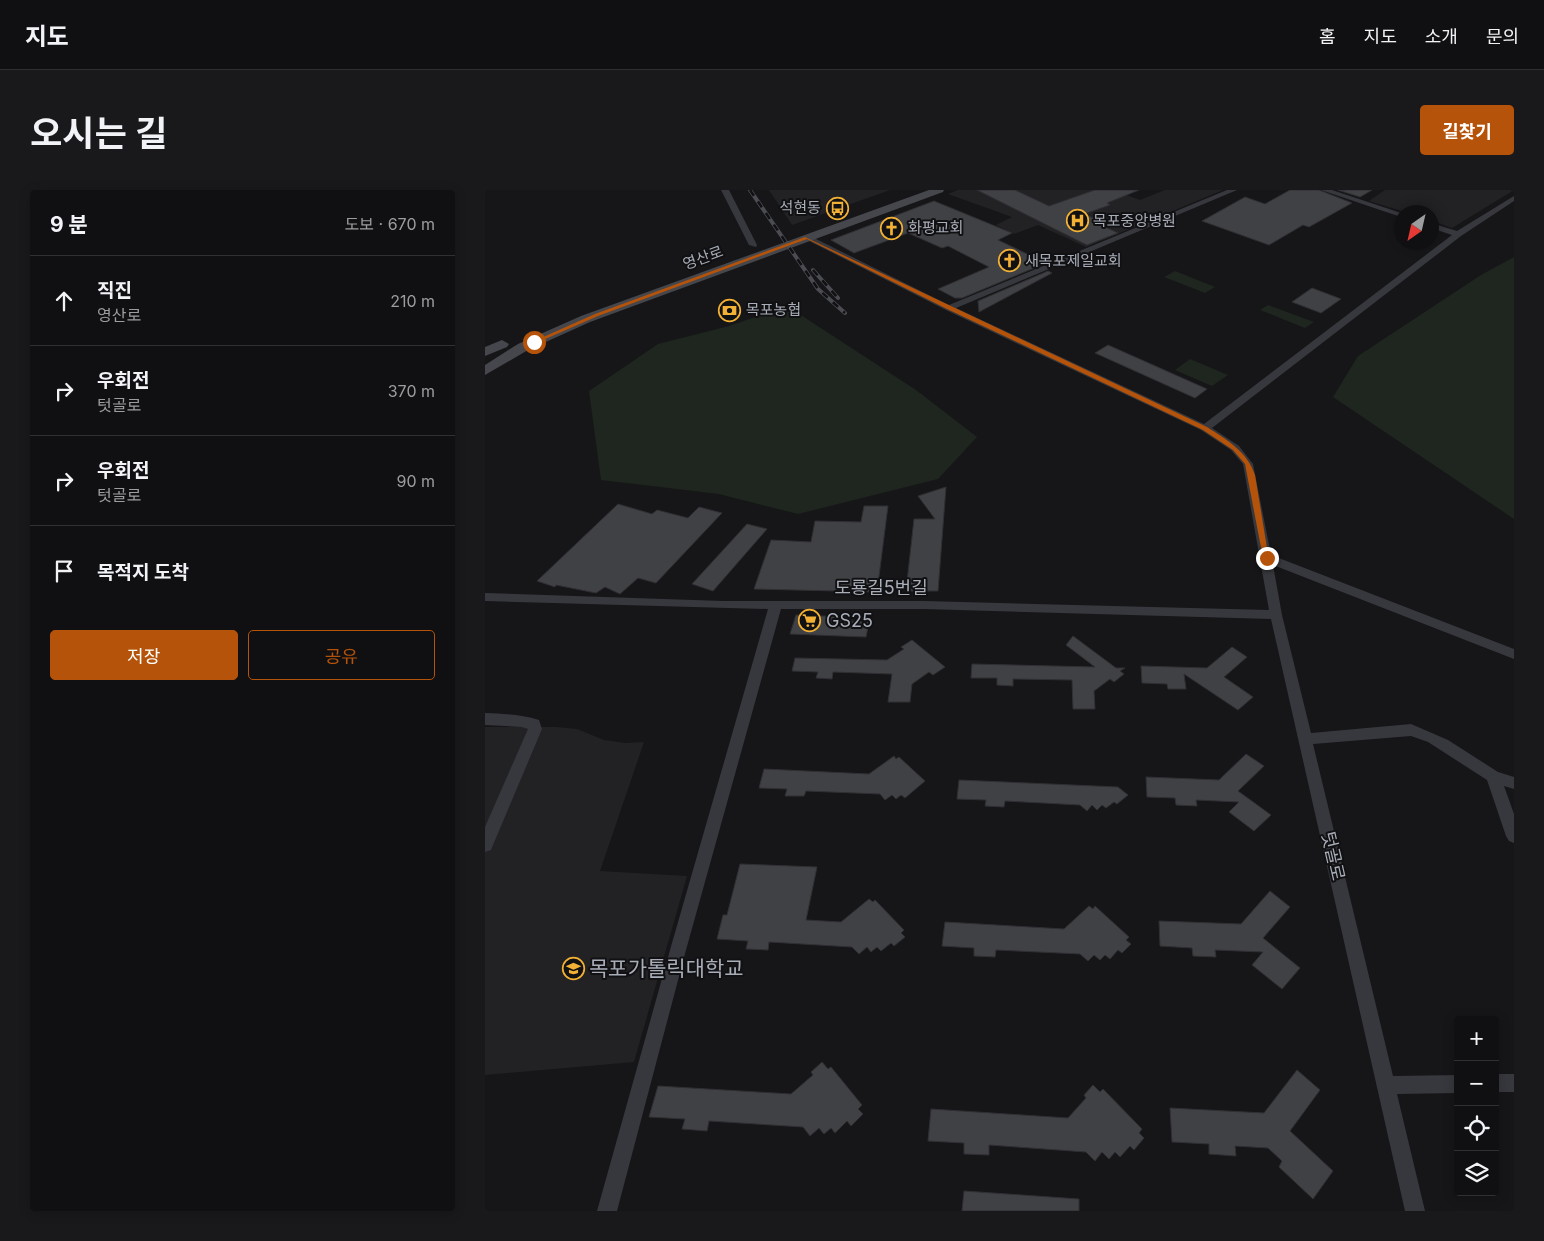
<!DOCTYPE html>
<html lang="ko">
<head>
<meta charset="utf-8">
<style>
	body { margin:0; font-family:Inter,"Noto Sans KR",sans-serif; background:#19191b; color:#f1f3f6 }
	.controls { position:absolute; right:15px; bottom:15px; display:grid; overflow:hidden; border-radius:5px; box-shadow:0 2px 12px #0003 }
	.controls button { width:45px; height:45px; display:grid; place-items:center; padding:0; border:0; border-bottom:1px solid #303032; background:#101012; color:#f1f3f6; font:25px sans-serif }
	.compass { position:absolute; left:909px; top:15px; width:45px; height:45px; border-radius:50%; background:#101012; box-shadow:0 2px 12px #0003; rotate:214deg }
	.stop { position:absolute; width:15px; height:15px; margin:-11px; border:4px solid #b45309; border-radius:50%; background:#fff }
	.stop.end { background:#b45309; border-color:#fff; box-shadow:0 1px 5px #0008 }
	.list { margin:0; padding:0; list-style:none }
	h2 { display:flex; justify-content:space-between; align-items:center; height:65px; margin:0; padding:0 20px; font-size:21px }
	h2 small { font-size:16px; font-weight:400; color:#9c9d9f }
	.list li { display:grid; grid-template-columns:32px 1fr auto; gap:15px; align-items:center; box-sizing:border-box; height:90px; padding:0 20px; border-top:1px solid #303032 }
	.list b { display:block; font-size:19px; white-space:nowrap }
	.list p { margin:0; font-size:16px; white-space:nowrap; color:#9c9d9f }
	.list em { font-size:16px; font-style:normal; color:#9c9d9f }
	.actions { display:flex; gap:10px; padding:15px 20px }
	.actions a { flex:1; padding:11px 0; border:1px solid #b45309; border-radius:5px; text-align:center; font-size:18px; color:#b45309 }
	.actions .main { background:#b45309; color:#fff }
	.icon { flex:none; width:28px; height:28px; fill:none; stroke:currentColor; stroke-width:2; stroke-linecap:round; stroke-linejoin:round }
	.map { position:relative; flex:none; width:1029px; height:1021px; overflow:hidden; border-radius:5px }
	header { display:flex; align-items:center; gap:30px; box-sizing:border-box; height:70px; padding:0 25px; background:#101012; border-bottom:1px solid #303032 }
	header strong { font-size:24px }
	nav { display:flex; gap:28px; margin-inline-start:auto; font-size:18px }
	.intro { display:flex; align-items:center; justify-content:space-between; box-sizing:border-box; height:120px; padding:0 30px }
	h1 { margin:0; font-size:35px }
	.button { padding:12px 22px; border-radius:5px; background:#b45309; color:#fff; font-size:18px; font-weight:700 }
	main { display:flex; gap:30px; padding:0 30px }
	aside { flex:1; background:#101012; border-radius:5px; box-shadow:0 2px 12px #0003 }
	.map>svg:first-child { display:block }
</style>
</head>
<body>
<header>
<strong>지도</strong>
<nav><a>홈</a><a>지도</a><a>소개</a><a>문의</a></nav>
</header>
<div class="intro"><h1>오시는 길</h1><a class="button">길찾기</a></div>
<main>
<aside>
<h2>9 분<small>도보 · 670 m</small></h2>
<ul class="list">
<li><svg class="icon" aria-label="ahead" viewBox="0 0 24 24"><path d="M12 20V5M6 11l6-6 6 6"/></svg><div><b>직진</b><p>영산로</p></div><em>210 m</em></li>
<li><svg class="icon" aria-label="right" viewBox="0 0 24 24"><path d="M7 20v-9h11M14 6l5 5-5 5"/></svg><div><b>우회전</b><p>텃골로</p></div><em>370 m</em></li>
<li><svg class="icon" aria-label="right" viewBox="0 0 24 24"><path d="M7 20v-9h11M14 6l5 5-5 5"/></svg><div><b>우회전</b><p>텃골로</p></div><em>90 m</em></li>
<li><svg class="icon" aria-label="arrive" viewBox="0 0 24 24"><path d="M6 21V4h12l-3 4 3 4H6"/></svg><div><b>목적지 도착</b></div></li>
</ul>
<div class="actions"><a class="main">저장</a><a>공유</a></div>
</aside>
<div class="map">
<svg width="1029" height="1021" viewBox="0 0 1029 1021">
	<rect width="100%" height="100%" fill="#161618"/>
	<path fill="#222225" d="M284,0H405L307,35Z
		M473,0H628L655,10L680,0H738L601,57L553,35L529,44L511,35L527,27L463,4Z
		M900,0H1029L967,38L947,31L946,22H920L884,11Z
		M0,537H71L92,539L119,550L140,553L159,552L115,681L202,686L149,872L0,885Z"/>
	<path fill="#1e261f" d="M1029,67V329L848,207L873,166L996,85Z
		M690,81L730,97L720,103L679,87Z
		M783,115L829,132L820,138L775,120Z
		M302,116L431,200L492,247L453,289L313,324L234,304L116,290L104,201L173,154L244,136Z
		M705,169L743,185L727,196L690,180Z"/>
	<path fill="#404145" stroke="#303034" d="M492,0H530L564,16L610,0H654L622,13L625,15L599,24L615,31L611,33L633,43L602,55Z
		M805,0H834L867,13L824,37L818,35L784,55L717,31L760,7L780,14Z
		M853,0H887L875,7Z
		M449,11L527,43L513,50L561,73L477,108H470L453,99L504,77L463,56L457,58L423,43L369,63L346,50Z
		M563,81L567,83L494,122L493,111Z
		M827,98L856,109L836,123L807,112Z
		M623,155L722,199L710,208L610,163Z
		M461,297L453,401H421L429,329H450L433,306Z
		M133,314L167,324L172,320L203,328L214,317L237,323L171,393L153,388L135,404L120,397L111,403L71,395L70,397L52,391Z
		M379,316H403L392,402L269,399L286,350L326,352L330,331L376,332Z
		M262,334L282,339L228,401L207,394Z
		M311,425L365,427L364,431L384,432L381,447L305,444Z
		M588,446L631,478H640L635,481L639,484L629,492L625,489L609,501L610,519H588L587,490L528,489V496L512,495V488H486L487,474L610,477L581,455Z
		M427,450L460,477L448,485L444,482L427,494L425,512H403L407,484L348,482L347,489L331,488L333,482L307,481L310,468L402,470L419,459L416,457Z
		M747,457L762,467L739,487L768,507L753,520L699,484L701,499H683L682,494L657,493L656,476L722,478Z
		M761,564L779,576L753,601L786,625L769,641L744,622L754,612L711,610L712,616L691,615L690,608L662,607L661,587L734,590Z
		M409,566L411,569L414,567L440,591L420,608L416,605L411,609L407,605L400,610L395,604L321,601L319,606H300L302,599L274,598L279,579L384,584Z
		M474,590L633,597L643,605L632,614L629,612L621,618L617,615L612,620L607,615L602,621L595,615L520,611L519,617L500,616L501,610L472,609Z
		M255,674L332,677L321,730L356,732L384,709L388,712L390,710L419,740L416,743L420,747L409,756L406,753L396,761L392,757L386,762L382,757L374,764L367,757L284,752L283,760L261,759L263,751L232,749L238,725H242Z
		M785,701L805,717L778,748L815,778L797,799L767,775L778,762L730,760L731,767L708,766L707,758L675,756L674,731L756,734Z
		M604,716L608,719L610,716L644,747L641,750L646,754L637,763L633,760L625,769L620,765L615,770L609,765L603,771L595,764L511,760L510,767L489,766V758L457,756L460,732L579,739Z
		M337,872L343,879L346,877L377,915L373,919L378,924L366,936L362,931L350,943L346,938L339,944L334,938L325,946L318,937L224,931L222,941L197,939L200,929L164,927L173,896L306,904L328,885L326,882Z
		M812,880L835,900L805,941L848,981L828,1009L794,977L797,971L783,958L750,956L751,966L724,964V954L687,952L685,918L779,923Z
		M608,895L615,902L618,899L657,939L654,943L659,948L649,960L645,956L635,967L630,962L624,969L617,962L610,971L601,962L504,955V965L479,964V953L443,951L446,919L583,928L601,908L599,905Z
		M479,1001L594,1009V1021H477Z"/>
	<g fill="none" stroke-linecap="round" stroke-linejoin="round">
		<path fill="#37383d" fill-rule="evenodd" d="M236,0H244L272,55L271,57L264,55Z
			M742,0H752L471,118L719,234L967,45L946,38V33L972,41L1029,6V11L976,46L727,238L754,256L768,274L786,365L1029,459V469L788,375L797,425L826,543L926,534L963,550L1013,582L1029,587V599L1019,596L1029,624V653L1024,651L1021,646L1002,590L943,552L926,546L828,554L908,886L973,885V903L912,904L940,1021H920L786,429L439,419H296L201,760L132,1021H112L185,760L283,419L0,411V403L238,411H439L784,420L758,274L746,260L716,240L461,120L318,48L325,46L464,115Z
			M836,0H847L916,23V27Z
			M0,523C18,524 36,524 54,530L57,539L8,655L6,660L0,662V637L43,539L37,537L0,535Z
			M1010,884H1029V902H1010Z"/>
		<path fill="#45474d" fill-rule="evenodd" d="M444,0H459L458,2L105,132L43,160L0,185V175L33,154L96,126Z
			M17,150L24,154L22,157L0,166V157Z"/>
		<defs>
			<path id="rail" d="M265,0L333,99L360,123
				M328,80L353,108"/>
		</defs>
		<use href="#rail" stroke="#4a4c52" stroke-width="4"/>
		<use href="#rail" stroke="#111113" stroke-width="2.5" stroke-dasharray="7" stroke-linecap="butt"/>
	</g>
	<path fill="#b45309" d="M320,47L722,237C742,250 762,261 770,285L784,370L778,368L760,274L748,260L718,240L462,119L322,49L113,126L51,153L47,152L110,124Z"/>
	<defs>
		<symbol id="bus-ring" viewBox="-11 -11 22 22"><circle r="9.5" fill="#111113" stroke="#f2b134" stroke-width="1.5"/><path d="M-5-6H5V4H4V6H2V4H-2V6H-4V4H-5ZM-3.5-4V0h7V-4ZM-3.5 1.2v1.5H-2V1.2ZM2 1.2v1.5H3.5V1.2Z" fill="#f2b134"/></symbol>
		<symbol id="hospital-ring" viewBox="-11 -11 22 22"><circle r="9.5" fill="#111113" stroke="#f2b134" stroke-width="1.5"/><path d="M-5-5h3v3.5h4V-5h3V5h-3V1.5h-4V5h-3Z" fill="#f2b134"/></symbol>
		<symbol id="church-ring" viewBox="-11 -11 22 22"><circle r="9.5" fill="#111113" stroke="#f2b134" stroke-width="1.5"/><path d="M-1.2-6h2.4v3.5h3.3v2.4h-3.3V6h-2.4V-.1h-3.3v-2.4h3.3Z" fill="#f2b134"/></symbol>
		<symbol id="bank-ring" viewBox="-11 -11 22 22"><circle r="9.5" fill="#111113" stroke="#f2b134" stroke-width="1.5"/><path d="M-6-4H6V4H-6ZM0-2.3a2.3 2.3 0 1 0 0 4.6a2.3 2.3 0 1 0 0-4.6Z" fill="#f2b134"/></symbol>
		<symbol id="supermarket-ring" viewBox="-11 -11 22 22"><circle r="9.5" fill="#111113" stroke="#f2b134" stroke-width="1.5"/><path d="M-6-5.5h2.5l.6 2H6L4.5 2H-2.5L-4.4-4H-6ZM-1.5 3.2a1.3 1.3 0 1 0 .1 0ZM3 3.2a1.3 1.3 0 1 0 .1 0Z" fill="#f2b134"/></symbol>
		<symbol id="university-ring" viewBox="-11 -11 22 22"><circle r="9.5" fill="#111113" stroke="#f2b134" stroke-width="1.5"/><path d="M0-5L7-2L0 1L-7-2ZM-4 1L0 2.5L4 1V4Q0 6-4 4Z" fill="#f2b134"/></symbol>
	</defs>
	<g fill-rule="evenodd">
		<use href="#bus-ring" x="340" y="6" width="25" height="25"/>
		<use href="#hospital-ring" x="580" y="18" width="25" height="25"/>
		<use href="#church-ring" x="394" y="26" width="25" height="25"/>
		<use href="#church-ring" x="512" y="58" width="25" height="25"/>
		<use href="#bank-ring" x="232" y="108" width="25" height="25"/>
		<use href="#supermarket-ring" x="312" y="418" width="25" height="25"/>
		<use href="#university-ring" x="76" y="766" width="25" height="25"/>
	</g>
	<g text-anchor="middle" stroke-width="4" stroke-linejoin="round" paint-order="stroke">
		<g font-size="15" fill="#a8adb8" stroke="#111113" text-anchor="start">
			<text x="336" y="23" text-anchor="end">석현동</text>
			<text x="608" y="36">목포중앙병원</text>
			<text x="423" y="43">화평교회</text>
			<text x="540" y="76">새목포제일교회</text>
			<text x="261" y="125">목포농협</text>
		</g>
		<g font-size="15" fill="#a8adb8" stroke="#111113">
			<text transform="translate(218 68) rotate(-20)" y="5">영산로</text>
		</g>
		<g font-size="18" fill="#a8adb8" stroke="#111113">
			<text x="396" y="404">도룡길5번길</text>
			<text transform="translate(848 666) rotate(77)" y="6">텃골로</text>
		</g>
		<g font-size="18" fill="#a8adb8" stroke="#111113" text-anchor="start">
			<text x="341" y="437">GS25</text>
		</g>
		<g font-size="21" fill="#a8adb8" stroke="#111113" text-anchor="start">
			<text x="104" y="786">목포가톨릭대학교</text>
		</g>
	</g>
</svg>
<div class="controls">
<button>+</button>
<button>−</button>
<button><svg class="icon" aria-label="locate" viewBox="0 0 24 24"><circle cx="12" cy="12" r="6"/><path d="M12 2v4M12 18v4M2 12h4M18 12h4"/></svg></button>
<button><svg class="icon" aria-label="layers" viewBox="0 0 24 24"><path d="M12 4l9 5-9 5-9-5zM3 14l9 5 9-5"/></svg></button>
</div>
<svg class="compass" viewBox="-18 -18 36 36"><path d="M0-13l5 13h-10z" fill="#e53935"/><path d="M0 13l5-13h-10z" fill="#9c9d9f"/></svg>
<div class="stop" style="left:49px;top:152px"></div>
<div class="stop end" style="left:782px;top:368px"></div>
</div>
</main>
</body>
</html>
